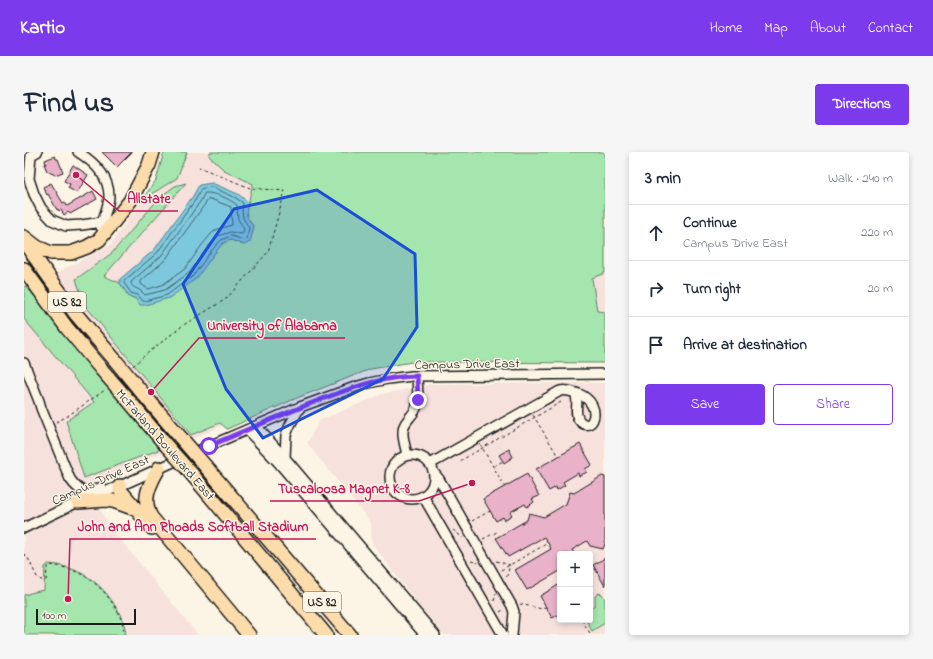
<!DOCTYPE html>
<html lang="en">
<head>
<meta charset="utf-8">
<style>
	body { margin:0; font-family:"Indie Flower",sans-serif; background:#f6f6f7; color:#1f2937 }
	.controls { position:absolute; right:12px; bottom:12px; display:grid; overflow:hidden; border-radius:4px; box-shadow:0 2px 6px #0003 }
	.controls button { width:36px; height:36px; display:grid; place-items:center; padding:0; border:0; border-bottom:1px solid #e0e1e3; background:#fff; color:#1f2937; font:20px sans-serif }
	.scale { position:absolute; left:12px; bottom:10px; width:100px; box-sizing:border-box; padding-left:4px; border:2px solid #1c1c1c; border-top:0; font-size:11px; line-height:14px; white-space:nowrap; color:#1c1c1c; -webkit-text-stroke:3px #fcf5e5; paint-order:stroke }
	.stop { position:absolute; width:12px; height:12px; margin:-9px; border:3px solid #7c3aed; border-radius:50%; background:#fff }
	.stop.end { background:#7c3aed; border-color:#fff; box-shadow:0 1px 4px #0008 }
	.list { margin:0; padding:0; list-style:none }
	h2 { display:flex; justify-content:space-between; align-items:center; height:52px; margin:0; padding:0 16px; font-size:17px }
	h2 small { font-size:13px; font-weight:400; color:#747a83 }
	.list li { display:grid; grid-template-columns:26px 1fr auto; gap:12px; align-items:center; box-sizing:border-box; height:56px; padding:0 16px; border-top:1px solid #e0e1e3 }
	.list b { display:block; font-size:15px; white-space:nowrap }
	.list p { margin:0; font-size:13px; white-space:nowrap; color:#747a83 }
	.list em { font-size:13px; font-style:normal; color:#747a83 }
	.actions { display:flex; gap:8px; padding:12px 16px }
	.actions a { flex:1; padding:9px 0; border:1px solid #7c3aed; border-radius:4px; text-align:center; font-size:14px; color:#7c3aed }
	.actions .main { background:#7c3aed; color:#fff }
	.icon { flex:none; width:22px; height:22px; fill:none; stroke:currentColor; stroke-width:2; stroke-linecap:round; stroke-linejoin:round }
	.map { position:relative; flex:none; width:581px; height:483px; overflow:hidden; border-radius:4px }
	header { display:flex; align-items:center; gap:24px; box-sizing:border-box; height:56px; padding:0 20px; background:#7c3aed; color:#fff }
	header strong { font-size:19px }
	nav { display:flex; gap:22px; margin-inline-start:auto; font-size:14px }
	.intro { display:flex; align-items:center; justify-content:space-between; box-sizing:border-box; height:96px; padding:0 24px }
	h1 { margin:0; font-size:28px }
	.button { padding:10px 18px; border-radius:4px; background:#7c3aed; color:#fff; font-size:14px; font-weight:700 }
	main { display:flex; gap:24px; padding:0 24px }
	aside { flex:1; background:#fff; border-radius:4px; box-shadow:0 2px 6px #0003 }
	.map>svg:first-child { display:block }
</style>
</head>
<body>
<header>
<strong>Kartio</strong>
<nav><a>Home</a><a>Map</a><a>About</a><a>Contact</a></nav>
</header>
<div class="intro"><h1>Find us</h1><a class="button">Directions</a></div>
<main>
<div class="map">
<svg width="581" height="483" viewBox="0 0 581 483">
	<rect width="100%" height="100%" fill="#fcf5e5"/>
	<filter id="ink" filterUnits="userSpaceOnUse"><feTurbulence type="fractalNoise" baseFrequency=".025" numOctaves="2"/><feDisplacementMap in="SourceGraphic" scale="8" xChannelSelector="R" yChannelSelector="G"/><feConvolveMatrix kernelMatrix="1 2 1 2 8 2 1 2 1" color-interpolation-filters="sRGB"/></filter>
	<g filter="url(#ink)">
		<path fill="#f6e1dd" fill-rule="evenodd" d="M140,0H581V196L392,204L251,233L256,246L189,278L61,334L88,377L174,483H0V138L86,93L132,28Z
			M581,231V483H420L394,453L348,391L347,371L283,291L296,268L359,242L408,232ZM536,402H566V468H536Z"/>
		<path fill="#a5e5ae" stroke="#608065" d="M140,0H163L153,26L118,48L132,28Z
			M186,0H581V121L568,126L573,159L581,160V211L388,210L347,217L273,246L203,277L196,271L167,283L60,152L52,127L88,101L136,45L151,34L162,31L80,124L96,131L105,145L111,146L116,153L185,108L199,91L207,88L220,93L230,75L223,66L222,59L229,32L200,18L185,4Z
			M2,134L137,297L60,326L42,269L70,250L0,167V135Z
			M24,412C53,413 79,431 93,457C98,465 101,473 102,483H0V443L10,440L20,438L21,415Z
			M575,441L578,442L581,447V471L568,479L562,468H566V456L571,453V444Z"/>
		<path fill="#7ec8de" stroke="#578390" d="M188,31L214,42L224,50C221,62 222,65 230,75L226,90L220,93L207,88L199,91L190,102L172,127L145,146L121,153H116L111,146L105,145L96,131V127L130,98L169,44L175,33Z"/>
		<g fill="none" stroke-linecap="round" stroke-linejoin="round">
			<path stroke="#43616a" stroke-width="1" d="M188,35L212,46L219,51L218,59L219,66L225,76L223,87L220,88L207,84L197,88L187,99L169,124L143,143L121,149H119L114,143L107,141L100,131V129L133,101L172,47L177,37Z
				M181,41C190,40 206,47 213,53L214,67L220,77L219,81L217,82L206,80L194,84L183,96L165,121L141,138L121,143C120,142 118,140 117,139C112,135 108,137 107,130L137,104L176,50Z
				M185,47H187L207,55L208,73L194,77L188,81L178,93L161,117L138,133L124,137L117,132V129L141,108Z"/>
		</g>
		<path fill="#e9b2c9" stroke="#1c1c1c" d="M78,0H108L93,15Z
			M31,4L32,7H34L39,20L31,23L23,19L20,12H22L21,8Z
			M49,13L64,23L53,41L44,36L46,32L40,29Z
			M27,31L39,51L41,50L43,54L69,39L73,47L46,62L44,60L40,63L37,58L35,59L34,57L33,58L24,42L23,43L19,35Z
			M556,292L568,313L561,317L563,320L555,324L554,321L539,330L541,333L533,338L532,335L525,339L512,317Z
			M485,297L489,305L480,311L475,303Z
			M503,322L515,344L508,347L510,350L503,355L501,352L486,360L488,363L480,368L479,365L472,369L459,347Z
			M578,324L581,325V392L579,397L566,394L563,389L548,398L551,402H536V419L503,438L491,418L527,397L524,391L520,385L484,405L472,386L503,368L505,361L520,365L542,352L546,340L550,341Z
			M581,406V434L569,413Z
			M536,432V462L528,466L516,444Z"/>
		<g fill="none" stroke-linecap="round" stroke-linejoin="round">
			<defs>
				<path id="minor" d="M13,0L7,3L5,27L10,42L17,56L28,68L42,74L58,73L78,70
					M54,0C70,10 85,24 85,44C85,54 79,65 77,75
					M0,211L15,249L17,256L46,327C56,341 61,342 78,335
					M232,274L261,306L411,483
					M223,278L254,310L401,483
					M366 325a22 22 0 1 1 44 0a22 22 0 1 1-44 0Z
					M383,303C381,292 375,278 383,269C386,264 392,260 393,253C395,244 393,233 393,224
					M261,306L262,283L266,273L276,255
					M406,312L536,239C543,237 548,240 555,242C581,253 568,284 555,268C549,260 556,250 551,241
					M410,321L415,327L488,454L490,460L488,483
					M399,344L479,483
					M0,376L54,350L96,334L185,294L276,255L331,235L345,231L364,227L388,224L581,222"/>
				<path id="highway" d="M0,85L13,95L27,101H47L63,95L75,88L106,49L125,13L129,0
					M0,90L51,161L91,208
					M0,117L43,176L78,218
					M115,237L157,286
					M105,249L141,292
					M135,316C129,326 121,340 123,352C123,357 125,361 127,365L225,483
					M183,316L326,483
					M166,320L302,483
					M96,334V338L128,376
					M54,350L82,348L89,349L111,357"/>
			</defs>
			<use href="#minor" stroke="#1c1c1c" stroke-width="12"/>
			<use href="#highway" stroke="#1c1c1c" stroke-width="16"/>
			<path stroke="#1c1c1c" stroke-width="1" stroke-dasharray="3 3" stroke-linecap="butt" d="M109,214L120,204L158,174L202,147L244,100L261,39L226,36L175,15
				M509,263L534,304
				M32,270L42,265L81,238
				M456,292L481,335
				M436,309L537,250
				M470,314L479,309
				M448,369L466,359
				M429,378L439,386
				M459,387L473,380
				M0,402L4,406L13,425L17,428H22L23,417L25,413C54,415 78,432 92,457C97,465 100,473 100,483
				M447,409L454,411
				M472,409L486,413L482,427
				M477,418L524,391
				M470,449L472,442
				M496,452L518,457L522,455
				M476,460L481,457
				M558,468L567,483"/>
			<use href="#minor" stroke="#fcf5e5" stroke-width="9"/>
			<use href="#highway" stroke="#fddcac" stroke-width="13"/>
			<defs>
				<path id="highway-bridge" d="M91,208L115,237
					M78,218L105,249
					M157,286L183,316
					M141,292L166,320"/>
			</defs>
			<use href="#highway-bridge" stroke="#1c1c1c" stroke-width="16" stroke-linecap="butt"/>
			<use href="#highway-bridge" stroke="#fddcac" stroke-width="13"/>
		</g>
	</g>
	<g fill="none" stroke-linecap="round" stroke-linejoin="round" filter="url(#ink)">
		<path stroke="#7c3aed" stroke-width="5" d="M185,294C223,278 261,261 301,246C330,235 361,224 393,224L394,248"/>
	</g>
	<path fill="#1d4ed8" fill-opacity="0.2" stroke="#1d4ed8" stroke-width="3" stroke-linejoin="round" d="M293,38L391,102L393,175L359,227L239,286L202,237L159,132L210,57Z"/>
	<g text-anchor="middle" stroke-width="3" stroke-linejoin="round" paint-order="stroke">
		<g fill="#fcf5e5" stroke="#5f5d58" stroke-width="1">
			<rect x="24" y="140" width="38" height="20" rx="3"/>
			<rect x="279" y="440" width="38" height="20" rx="3"/>
		</g>
		<g font-size="12" font-weight="bold" fill="#1c1c1c">
			<text x="43" y="154">US 82</text>
			<text x="298" y="454">US 82</text>
		</g>
		<g font-size="13" fill="#1c1c1c" stroke="#fcf5e5">
			<text transform="translate(443 211) rotate(-1)" y="5">Campus Drive East</text>
			<text transform="translate(142 292) rotate(49)" y="5">McFarland Boulevard East</text>
			<text transform="translate(76 327) rotate(-24)" y="5">Campus Drive East</text>
		</g>
	</g>
	<path fill="none" stroke="#c2185b" stroke-width="1.5" d="M52 23L95 59H154M127 240L175 186H321M448 331L395 349H246M44 447L46 387H292"/>
	<g fill="#c2185b" stroke="#fcf5e5" stroke-width="1.5">
		<circle cx="52" cy="23" r="4"/>
		<circle cx="127" cy="240" r="4"/>
		<circle cx="448" cy="331" r="4"/>
		<circle cx="44" cy="447" r="4"/>
	</g>
	<g font-size="14" text-anchor="middle" font-weight="bold" fill="#c2185b" stroke="#fcf5e5" stroke-width="3" stroke-linejoin="round" paint-order="stroke">
		<text x="125" y="51">Allstate</text>
		<text x="248" y="178">University of Alabama</text>
		<text x="320" y="341">Tuscaloosa Magnet K-8</text>
		<text x="169" y="379">John and Ann Rhoads Softball Stadium</text>
	</g>
</svg>
<div class="controls">
<button>+</button>
<button>−</button>
</div>
<div class="scale">100 m</div>
<div class="stop" style="left:185px;top:294px"></div>
<div class="stop end" style="left:394px;top:248px"></div>
</div>
<aside>
<h2>3 min<small>Walk · 240 m</small></h2>
<ul class="list">
<li><svg class="icon" aria-label="ahead" viewBox="0 0 24 24"><path d="M12 20V5M6 11l6-6 6 6"/></svg><div><b>Continue</b><p>Campus Drive East</p></div><em>220 m</em></li>
<li><svg class="icon" aria-label="right" viewBox="0 0 24 24"><path d="M7 20v-9h11M14 6l5 5-5 5"/></svg><div><b>Turn right</b></div><em>20 m</em></li>
<li><svg class="icon" aria-label="arrive" viewBox="0 0 24 24"><path d="M6 21V4h12l-3 4 3 4H6"/></svg><div><b>Arrive at destination</b></div></li>
</ul>
<div class="actions"><a class="main">Save</a><a>Share</a></div>
</aside>
</main>
</body>
</html>
